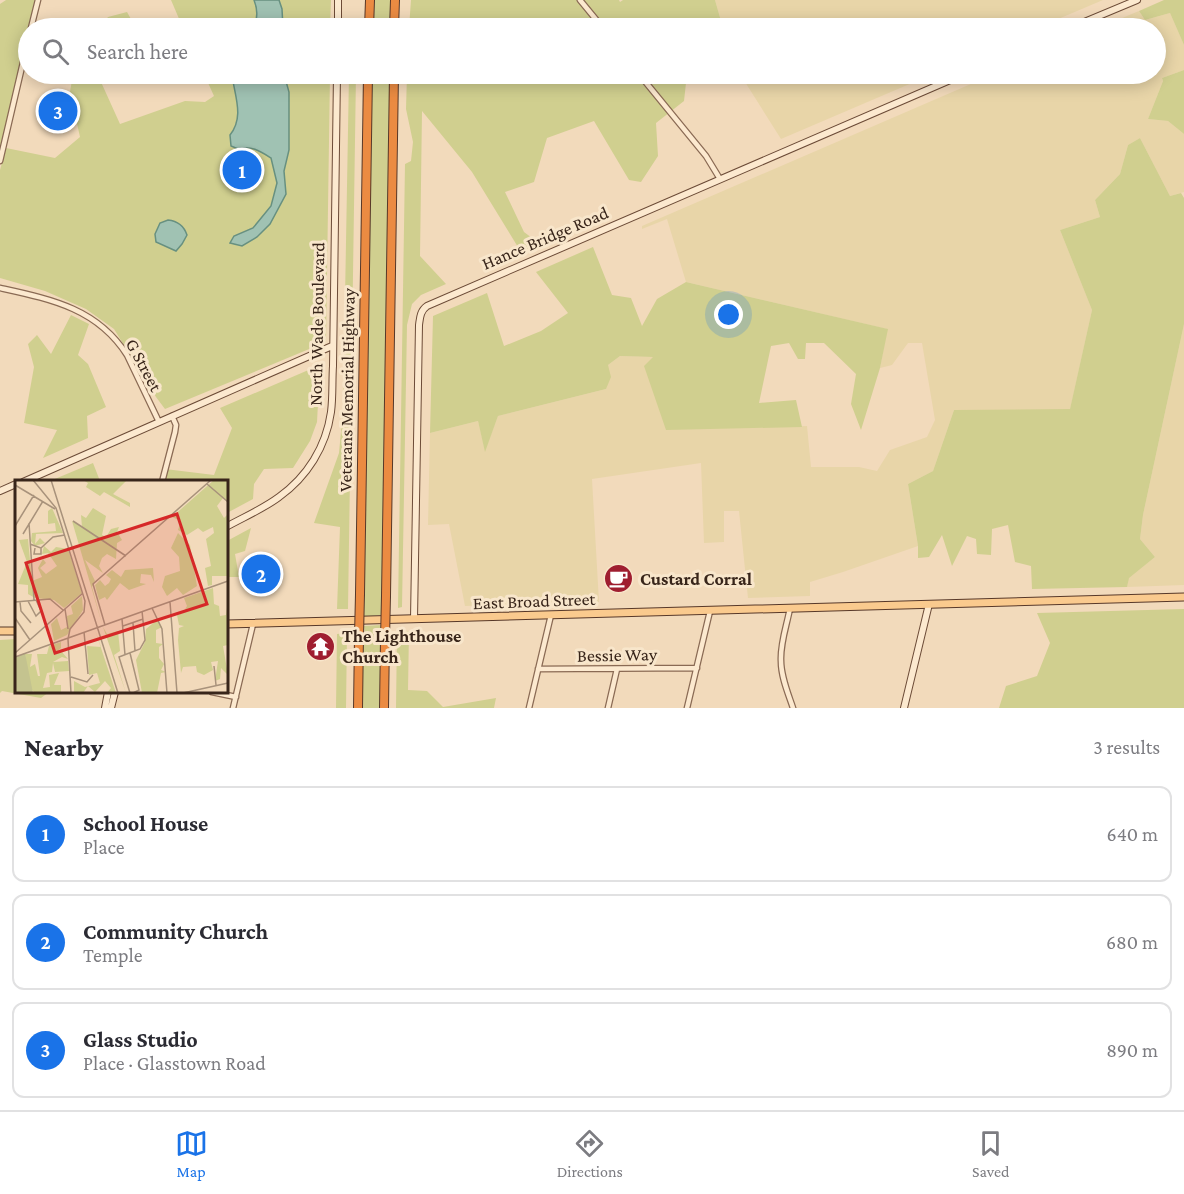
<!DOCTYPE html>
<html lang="en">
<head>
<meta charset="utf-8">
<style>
	body { margin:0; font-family:"Crimson Pro",serif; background:#f7f7f7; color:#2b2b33 }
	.you { position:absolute; left:729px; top:315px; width:21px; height:21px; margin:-15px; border:4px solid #fff; border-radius:50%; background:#1a73e8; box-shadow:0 0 0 9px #1a73e833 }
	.badge { display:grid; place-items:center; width:39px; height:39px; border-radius:50%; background:#1a73e8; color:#fff; font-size:20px; font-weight:700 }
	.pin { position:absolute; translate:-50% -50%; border:3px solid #fff; box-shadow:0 2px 6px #0006 }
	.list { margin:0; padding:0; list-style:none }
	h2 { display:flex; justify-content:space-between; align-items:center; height:78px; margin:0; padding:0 24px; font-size:26px }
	h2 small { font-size:20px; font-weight:400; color:#7c7c81 }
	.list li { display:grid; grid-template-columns:39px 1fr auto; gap:18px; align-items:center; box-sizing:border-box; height:96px; margin:0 12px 12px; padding:0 12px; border:2px solid #e1e1e2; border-radius:12px }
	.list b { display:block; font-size:22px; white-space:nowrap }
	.list p { margin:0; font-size:20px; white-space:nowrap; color:#7c7c81 }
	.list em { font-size:20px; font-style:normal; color:#7c7c81 }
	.icon { flex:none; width:33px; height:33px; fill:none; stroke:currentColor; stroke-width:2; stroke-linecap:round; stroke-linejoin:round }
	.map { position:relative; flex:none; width:1184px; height:708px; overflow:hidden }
	.search { position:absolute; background:#fff; box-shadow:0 3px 15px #0003; left:18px; right:18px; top:18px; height:66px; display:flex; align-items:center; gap:15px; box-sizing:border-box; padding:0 21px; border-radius:33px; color:#7c7c81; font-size:22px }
	.sheet { height:402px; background:#fff }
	nav { display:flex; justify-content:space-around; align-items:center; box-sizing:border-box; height:84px; border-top:2px solid #e1e1e2; background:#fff; font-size:16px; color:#7c7c81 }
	nav a { display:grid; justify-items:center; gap:3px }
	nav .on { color:#1a73e8 }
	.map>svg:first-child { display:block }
</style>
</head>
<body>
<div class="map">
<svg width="1184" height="708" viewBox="0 0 1184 708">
	<rect width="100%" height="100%" fill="#f2dabb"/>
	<path fill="#e8d5a8" d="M715,0H1103L1037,28H723Z
		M1139,11L1145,20L1170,13L1184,45V70L1162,78L1163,81L1148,119L1168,121L1184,134V192L1170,196L1140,138L1128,145L1120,174L1095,200L1100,217L1060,230L1092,310L1070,410H954L933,471L908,484L918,546L843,572L810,582V596L748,598L739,511H724V542L704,543L701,463L592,479L599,602L465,606L449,524L428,525L430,433L478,421L485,450L498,416L606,389L608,365L620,356L654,357L743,428L807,426L811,467H859L877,471L890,450L927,437L935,420L922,343H908L892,365L880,368L887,329L686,282L667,219L642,229V226L994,74H1156V28H1098Z
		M740,74H933L781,139Z
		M1184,324V585L1127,587L1128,578L1155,557L1140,539L1143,515Z"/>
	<path fill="#d0cf8f" d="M6,0H35L0,151V4Z
		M171,0H254C258,10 258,19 253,28H183Z
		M279,0H331L330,28H283L282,9Z
		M373,0H391L390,28H373Z
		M411,0H619L620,2L623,0H715L723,28H409Z
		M1164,0H1184V45L1170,13L1145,20L1139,11Z
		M127,12L136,28H100L108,17Z
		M1184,70V134L1168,121L1148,119L1163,81L1162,78Z
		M73,74H90L93,81L101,82L120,124L185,101L205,102L214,96L204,74H232L239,105L237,119L234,130L238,149C251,145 260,151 271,158L277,183L271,206L253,228L234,236L230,243L242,246L257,237L270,224L286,194L284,171L289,150V92L284,74H330L326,342L165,409L156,397L114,329L86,309L45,291L0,278V170L6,148L55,158L80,137L70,92Z
		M349,74H356L348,609H337L340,527L314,523L339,453L343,410Z
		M372,74H390L382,615L364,617Z
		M407,74H687L684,101L656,123L658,156L641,182L629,180L594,121L547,138L534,182L505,192L524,232L540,244L521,252L472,172L422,111L420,256L446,284L421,295L412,304L407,325L402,607L398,608L405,164L411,161L413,142L406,109Z
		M1140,138L1170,196L1181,193L1184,198V324L1143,515L1140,539L1155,557L1129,578L1127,587L1032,589L1031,566L1015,562L1008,525L992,529L991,555L977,554L976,539L967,536L952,566L942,535L929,557L918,558V546L908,484L933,471L954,410L1070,409L1092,310L1060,230L1100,217L1095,200L1120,174L1128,145Z
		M593,247L612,295L631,298L642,326L657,299L686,282L888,329L880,368L861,430L851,404L856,374L824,343H806L805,359H798L789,343L771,346L759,403L796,400L802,427L666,430L644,366L653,357L620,356L608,365L611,377L606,389L498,416L485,452L478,421L430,433L433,316L487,293L504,346L541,331L568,313L536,272Z
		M71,315L89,324L78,355L88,364L106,407L87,416L88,438L43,458L57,430L24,423L34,367L28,344L37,335L51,354Z
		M320,365L317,422L310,441L293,468L264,469L254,484L253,499L227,513L226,482H162L165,469L214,475L232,428L220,408Z
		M93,463L100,481H50Z
		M251,528L245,551L235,554L239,577H227V541Z
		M1184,609V708H999L1006,686L1037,676L1050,643L1037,613Z
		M381,625V638L382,639L381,708H361L362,636L365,634L364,626Z
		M409,631L408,690L427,691L443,707L496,698L494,708H396L397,632Z
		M347,633L346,708H336L337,634Z
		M16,639V692H49L41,698L2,691L0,693V640Z"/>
	<path fill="#a0c2b3" stroke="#679080" stroke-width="1.5" d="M254,0H279L282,9L283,28H253C258,19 258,10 254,0Z
		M232,74H284L289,92V150L284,171L286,194L270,224L257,237L242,246L230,243L234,236L253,228L271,206L277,183L271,158C260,151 251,145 238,149L231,146L230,135C245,116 234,95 232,74Z
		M168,220C178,221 184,226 187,235L182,244L176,251L156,242L155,234L160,223Z"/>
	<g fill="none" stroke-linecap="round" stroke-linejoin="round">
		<defs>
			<path id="street" d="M580,0L603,28
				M31,28L38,0
				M639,74L706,156L720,179
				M0,161L28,41
				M0,288C50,299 97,308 127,355L159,422
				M162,482L175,432L176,425L172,416
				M790,608C787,625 780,643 781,661C781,677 788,693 793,708
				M538,669L697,668
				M212,692L236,697
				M233,708L253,624
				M529,708L551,615
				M608,708L617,669
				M687,708L710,611"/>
			<path id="secondary" d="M338,28V0
				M1070,28L1137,0
				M23,482L332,346
				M0,491L16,484
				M226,527C244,517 263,509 279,497C307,477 326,447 331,412C333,397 332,381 333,366L337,74
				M414,619L419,325C420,318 420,311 427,306L964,74
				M105,708L108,692
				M111,708L115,692
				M904,708L929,604"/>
			<path id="primary" d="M226,624L1184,597
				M0,631H16"/>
			<path id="highway" d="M369,28L370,0
				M394,28L395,0
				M360,594L368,74
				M386,596L394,74
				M358,708L359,636
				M384,708L385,639"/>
		</defs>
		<use href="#street" stroke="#8a6a54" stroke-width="7"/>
		<use href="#secondary" stroke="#6c4b37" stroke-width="8"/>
		<use href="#primary" stroke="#573829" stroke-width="9"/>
		<use href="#highway" stroke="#573829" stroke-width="10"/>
		<use href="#street" stroke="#fce9cf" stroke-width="4.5"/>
		<use href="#secondary" stroke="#fce9cf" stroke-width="6"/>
		<use href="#primary" stroke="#faca8e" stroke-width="7"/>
		<use href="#highway" stroke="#eb8b42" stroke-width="8"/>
		<defs>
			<path id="highway-bridge" d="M359,636L360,594
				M385,639L386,596"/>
		</defs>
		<use href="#highway-bridge" stroke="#573829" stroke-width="10" stroke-linecap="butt"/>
		<use href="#highway-bridge" stroke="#eb8b42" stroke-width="8"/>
	</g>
	<defs>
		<symbol id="cafe-disc" viewBox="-11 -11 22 22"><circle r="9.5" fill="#9f1e30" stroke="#f8e6cb"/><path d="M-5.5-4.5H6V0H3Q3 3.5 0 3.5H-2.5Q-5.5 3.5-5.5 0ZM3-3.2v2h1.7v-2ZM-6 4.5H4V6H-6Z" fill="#fff"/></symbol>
		<symbol id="temple-disc" viewBox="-11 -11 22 22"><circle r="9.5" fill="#9f1e30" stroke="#f8e6cb"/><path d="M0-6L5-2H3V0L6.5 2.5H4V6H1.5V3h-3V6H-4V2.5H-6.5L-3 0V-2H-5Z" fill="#fff"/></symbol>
	</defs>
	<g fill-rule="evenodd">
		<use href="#cafe-disc" x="602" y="562" width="33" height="33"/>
		<use href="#temple-disc" x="304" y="630" width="33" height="33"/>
	</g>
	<g text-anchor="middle" stroke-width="6" stroke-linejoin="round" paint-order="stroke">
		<g font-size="18" fill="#38251a" stroke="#f8e6cb">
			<text transform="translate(545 238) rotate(-23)" y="6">Hance Bridge Road</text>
			<text transform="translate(317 324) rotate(-89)" y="6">North Wade Boulevard</text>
			<text transform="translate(144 365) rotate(62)" y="6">G Street</text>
			<text transform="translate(347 390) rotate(-89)" y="6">Veterans Memorial Highway</text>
			<text transform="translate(534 601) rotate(-2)" y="6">East Broad Street</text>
			<text transform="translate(617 655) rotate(-1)" y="6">Bessie Way</text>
		</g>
		<g font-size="18" font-weight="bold" fill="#38251a" stroke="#f8e6cb" text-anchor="start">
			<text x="640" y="585">Custard Corral</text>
			<text x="342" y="642">The Lighthouse<tspan x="342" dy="21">Church</tspan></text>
		</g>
	</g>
	<g transform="translate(15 480)">
		<rect width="213" height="213" fill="#f2dabb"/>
		<path d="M68,0H112L98,14L115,23V27L89,12L85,16L71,7L73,3ZM199,0H213V22L208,18L202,26L209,38L213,34V96H197V105L193,106L190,88L196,86L191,59L199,53L198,47L188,52L183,48L172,55L163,50L166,41L157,37ZM37,28L48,53L21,54L20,64L25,58L30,63L20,66L16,61L17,53L41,51L40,43L33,44V31ZM78,28L91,36L87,55L91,57L96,49L104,47L102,52L107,60L102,63L101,79L92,74L87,78L84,86L88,93L70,80L80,101L77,107L87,144L57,41L67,47L66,35L71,38ZM163,53L175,65L182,106L168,115L162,108L152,116L147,107L150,96L165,91L164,77L156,68ZM13,59L17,101L27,97L23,88L28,79L31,83L25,88L31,94L42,86L33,73L27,74L29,66L36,72L41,67L53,69L67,113L49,128L39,120L20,118L13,114V105L3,104L12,82L4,60ZM138,88L139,102L136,95L126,94L125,103L131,104L114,110L105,103L92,120L90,117L84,120L80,105L85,100L90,106L94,103L96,99L91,95L97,90L106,97L110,90ZM198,108L199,124L204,126L205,136L211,135L213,121V165L208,166L213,195L206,188L205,199L200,201L203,181L196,182L198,190L189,195L182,192L181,186L168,187L166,193L163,160L164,148L169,146L164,145L162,135L168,133L172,126L169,118ZM67,116L68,130L52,155L39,161L36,144L42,138L46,150L52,147V136L58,134L56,126ZM142,140L147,147L141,150V163L148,164L144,167V178L149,184L146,190L151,192L146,193L142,213H127L121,180L130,162L131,149ZM88,147L92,154L103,151L105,171L99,175L111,213ZM80,150L101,213H92L96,208L90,201L80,212L73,206L68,213H59V201L70,207L85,203L82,193L74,195L72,166L86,167ZM46,162V168L40,173L47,172L53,179L47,177L38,182L53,181L54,191L40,192L38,183L37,192L32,193L28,208L35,207L34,195L44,193L39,205H46V213L19,212L14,207L10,174H17L15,187L20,184L23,196H25L22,174H32L34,166Z" fill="#d0cf8f"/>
		<path d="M10,173L18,213H0V177Z" fill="#c4c38f"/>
		<path fill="none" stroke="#a8927b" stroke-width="1.5" d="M18,0L41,28L70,121L69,132L55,149L53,159L56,213M36,0L103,213M192,4L213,22M0,5L40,29M58,41L111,76M14,43L19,120M0,46L19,15M8,54L28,21M15,64L26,68V74H19L20,68M26,68L38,57L50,55M13,121L21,136L26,131L21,120M0,122L35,119L48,130M5,122L6,131L16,143M155,122L162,213M137,128L147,149L152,213M50,129L53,149M0,138L15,160M107,139L110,175M118,143L120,171M90,145L78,104L196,0M108,146L128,139M69,152L73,194M0,173L68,113M115,173L124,210L118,213M0,177L213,101M199,186L201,205M56,197L72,202L78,195M115,213L104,177L125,169L130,160L127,131M168,213L213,203"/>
		<path fill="#d62828" fill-opacity="0.15" stroke="#d62828" stroke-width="3" d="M162,34L192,124L40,173L11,83Z"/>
		<rect width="213" height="213" fill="none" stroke="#38251a" stroke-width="3"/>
	</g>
</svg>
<div class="you"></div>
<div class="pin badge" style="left:242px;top:170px">1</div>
<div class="pin badge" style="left:261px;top:574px">2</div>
<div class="pin badge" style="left:58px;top:111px">3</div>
<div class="search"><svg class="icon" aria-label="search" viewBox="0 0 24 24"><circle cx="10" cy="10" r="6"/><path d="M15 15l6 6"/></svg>Search here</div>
</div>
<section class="sheet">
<h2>Nearby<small>3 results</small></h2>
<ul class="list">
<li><span class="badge">1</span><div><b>School House</b><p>Place</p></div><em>640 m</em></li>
<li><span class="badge">2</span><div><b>Community Church</b><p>Temple</p></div><em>680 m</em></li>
<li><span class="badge">3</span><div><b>Glass Studio</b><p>Place · Glasstown Road</p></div><em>890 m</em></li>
</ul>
</section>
<nav>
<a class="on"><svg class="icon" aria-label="map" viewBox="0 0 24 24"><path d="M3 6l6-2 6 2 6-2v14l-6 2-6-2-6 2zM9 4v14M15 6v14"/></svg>Map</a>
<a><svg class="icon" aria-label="directions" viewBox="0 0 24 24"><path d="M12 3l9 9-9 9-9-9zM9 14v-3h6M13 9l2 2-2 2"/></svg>Directions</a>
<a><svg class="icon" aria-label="saved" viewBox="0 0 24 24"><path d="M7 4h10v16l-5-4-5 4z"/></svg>Saved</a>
</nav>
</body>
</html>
